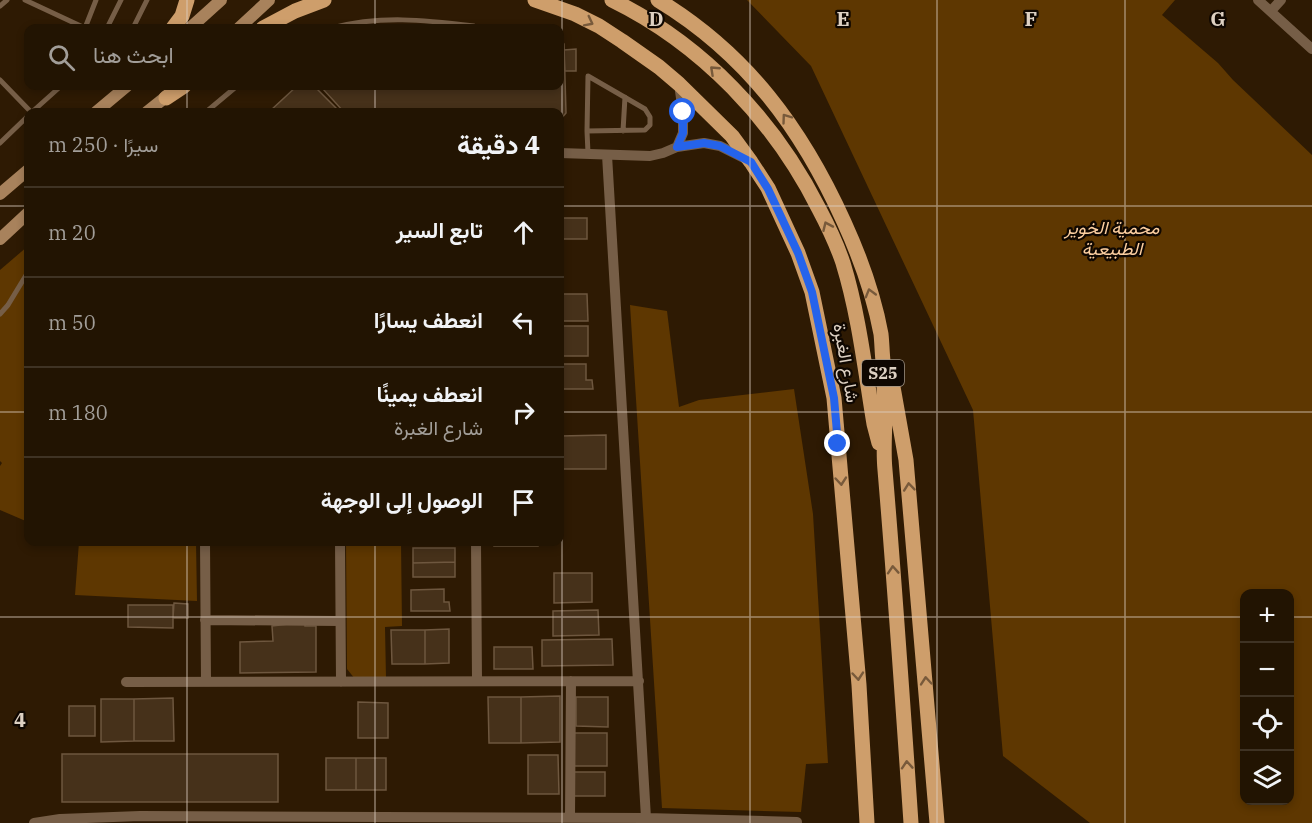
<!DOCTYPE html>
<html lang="ar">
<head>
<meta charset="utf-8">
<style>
	body { margin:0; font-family:"IBM Plex Serif",Vazirmatn,serif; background:#2a1d0c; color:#f1f3f6; direction:rtl }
	.controls { position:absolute; right:18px; bottom:18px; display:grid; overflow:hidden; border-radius:12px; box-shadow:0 3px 9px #0003 }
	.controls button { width:54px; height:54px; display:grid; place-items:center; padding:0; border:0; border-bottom:2px solid #3f3324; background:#221402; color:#f1f3f6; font:30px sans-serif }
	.stop { position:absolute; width:18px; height:18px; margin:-14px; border:4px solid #2563eb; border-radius:50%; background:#fff }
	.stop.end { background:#2563eb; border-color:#fff; box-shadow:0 2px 6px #0008 }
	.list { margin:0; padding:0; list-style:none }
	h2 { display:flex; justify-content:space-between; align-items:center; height:78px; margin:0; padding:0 24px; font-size:26px }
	h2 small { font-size:20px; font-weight:400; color:#a29e99 }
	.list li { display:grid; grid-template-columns:39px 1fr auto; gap:18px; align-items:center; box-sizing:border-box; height:90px; padding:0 24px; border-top:2px solid #3f3324 }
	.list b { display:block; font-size:22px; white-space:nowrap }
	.list p { margin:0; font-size:20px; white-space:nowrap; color:#a29e99 }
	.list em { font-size:20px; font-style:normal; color:#a29e99 }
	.icon { flex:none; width:33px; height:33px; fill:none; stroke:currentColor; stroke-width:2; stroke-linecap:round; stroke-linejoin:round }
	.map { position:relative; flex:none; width:1312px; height:823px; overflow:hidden; direction:ltr }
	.search { position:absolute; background:#221402; box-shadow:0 3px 9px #0003; left:24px; top:24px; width:540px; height:66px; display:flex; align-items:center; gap:15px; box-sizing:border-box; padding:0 21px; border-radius:12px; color:#a29e99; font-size:22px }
	.panel { position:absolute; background:#221402; box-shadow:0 3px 9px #0003; left:24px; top:108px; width:540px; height:438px; border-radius:12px; direction:rtl }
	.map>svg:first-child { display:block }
</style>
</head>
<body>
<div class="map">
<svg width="1312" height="823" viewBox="0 0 1312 823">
	<rect width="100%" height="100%" fill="#2e1a03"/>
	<path fill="#5e3701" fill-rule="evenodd" d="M747,0H1175L1162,15L1218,63L1233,80L1312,155V823H1090L1003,756L973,410L811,66ZM1244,594H1290V800H1244Z
		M28,246V522L0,510V466L2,463L0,461V270Z
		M630,305L667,311L679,407L699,400L794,389L813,514L828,763L806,764L801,812L662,808Z
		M79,542H196L197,601L75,595Z
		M346,542H401L402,626L385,627L386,678L355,679L347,669Z"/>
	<path fill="#46311a" stroke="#6e573f" stroke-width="1.5" d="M560,38L564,44L566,113L560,120V112H344L322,88L325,86H560Z
		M576,49V71H565L564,50Z
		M297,86H314L340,112H271L270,111Z
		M560,218H587V239H560Z
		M560,294H587L588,321H560Z
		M560,326H588V356H560Z
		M560,364H586V380H592L593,389H560Z
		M606,435V469H560V436Z
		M494,542H538V546H494Z
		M413,548H455V562L413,563Z
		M455,562V577H413V563Z
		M554,573H592V602L554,603Z
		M444,589V602H449L450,611H411V590Z
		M174,603L188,604V618H173Z
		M128,605H173V628L128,627Z
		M598,610L599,635L553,636V611Z
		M305,622V626H316V672L240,673V642L273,641L272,626Z
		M449,629V663L425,664V630Z
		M391,630H425V664H392Z
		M612,639L613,665L542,666V640Z
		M494,647H532L533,669H494Z
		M560,696V742L521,743V697Z
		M488,697H521V743H489Z
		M576,697H608V727L576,726Z
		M173,698L174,741H134V699Z
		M101,699H134V741L101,742Z
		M358,702L388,703V738H358Z
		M69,706H95V736H69Z
		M573,733H607V766H573Z
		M62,754H278V802H62Z
		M528,755H558L559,794H528Z
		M326,758H356V790H326Z
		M356,758H386V790H356Z
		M574,772H605V796H574Z"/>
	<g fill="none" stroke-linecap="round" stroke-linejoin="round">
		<path stroke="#765e47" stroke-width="5" d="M25,0L85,28
			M0,6L7,0
			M85,28L96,0
			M107,28L121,0
			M133,28L147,0
			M332,28C380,15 425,20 474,26
			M0,80L31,112
			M32,112L61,86
			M206,112L237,86
			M587,131L588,76L645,109L650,117V125L645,130L587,131L588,153
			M623,131L625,97
			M0,143L28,116
			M0,314L8,305L28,272"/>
		<path stroke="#765e47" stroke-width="10" d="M1258,0L1312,49
			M1271,11L1281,0
			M677,147L683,133V112L679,84
			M560,153L650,156L663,153L677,147L704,143L720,146L746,159
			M607,155L646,818
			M205,542L206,682
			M340,542L341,682
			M476,542L477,681
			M205,620L340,621
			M126,682L639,681
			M570,817L571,681
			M34,823L60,819L140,816L646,818L797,822"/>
		<path stroke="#a8825c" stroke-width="12" d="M190,28L221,0
			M239,28L269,0
			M96,112L127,86
			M147,112L172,92
			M0,194L28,170
			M0,239L28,213"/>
		<path stroke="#ce9e6b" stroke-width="15" d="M535,0L575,14L599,26L622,41L659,67L679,84L732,136L751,162L768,188L798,253L812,292L834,398L859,685L867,823
			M612,0C702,44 774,120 819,209C828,226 837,245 843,263C859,315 865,370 874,424L879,443
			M658,0C747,54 802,129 844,222C860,257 874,296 881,334C882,343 882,352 883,361C883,378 885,395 885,411C885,431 883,451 885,470C895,588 903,705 911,823
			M173,28L182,16L187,0
			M263,28L295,11L324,0
			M166,98L184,86
			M890,370L906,460L937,823"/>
	</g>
	<defs><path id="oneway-chevron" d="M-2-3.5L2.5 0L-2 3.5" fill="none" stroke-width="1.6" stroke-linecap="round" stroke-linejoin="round" transform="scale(1.5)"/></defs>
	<g stroke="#785a3b">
		<use href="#oneway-chevron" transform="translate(589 22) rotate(27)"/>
		<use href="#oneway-chevron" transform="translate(714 70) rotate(-137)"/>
		<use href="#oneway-chevron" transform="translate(786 118) rotate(-126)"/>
		<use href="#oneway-chevron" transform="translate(827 226) rotate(-114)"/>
		<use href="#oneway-chevron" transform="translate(870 293) rotate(-106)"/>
		<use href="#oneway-chevron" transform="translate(841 481) rotate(85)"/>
		<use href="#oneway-chevron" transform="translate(909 487) rotate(-96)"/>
		<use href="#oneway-chevron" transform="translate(893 570) rotate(-94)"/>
		<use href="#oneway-chevron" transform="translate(858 676) rotate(85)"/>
		<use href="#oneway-chevron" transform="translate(926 681) rotate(-95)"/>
		<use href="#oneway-chevron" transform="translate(907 765) rotate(-94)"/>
	</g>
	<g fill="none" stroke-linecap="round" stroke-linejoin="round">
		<path stroke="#2563eb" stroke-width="8" d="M683,112V133L677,147L704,143L720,146L751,162L768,189L798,253L812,292L834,398L838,444"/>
	</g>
	<path fill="none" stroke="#ddd0c2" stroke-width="1.5" stroke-opacity="0.55" d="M187,0V28M375,0V28M562,0V823M750,0V823M937,0V823M1125,0V823M187,86V112M375,86V112M0,206H28M560,206H1312M0,412H28M560,412H1312M187,542V823M375,542V823M0,617H1244M1290,617H1312"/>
	<g text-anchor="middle" stroke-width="4.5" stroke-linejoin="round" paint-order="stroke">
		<rect fill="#0f0701" stroke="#9f9488" stroke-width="1.5" x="862" y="360" width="42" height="26" rx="4.5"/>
		<g font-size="16" font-weight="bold" fill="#ddd0c2">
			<text x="883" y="379">S25</text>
		</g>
		<g font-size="18" font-style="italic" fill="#fdcfa0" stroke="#0f0701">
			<text x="1112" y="234">محمية الخوير<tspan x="1112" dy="21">الطبيعية</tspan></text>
		</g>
		<g font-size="18" fill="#ddd0c2" stroke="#0f0701">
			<text transform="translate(846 363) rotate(80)" y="6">شارع الغبرة</text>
		</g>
	</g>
	<g font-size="20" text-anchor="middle" font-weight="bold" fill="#ddd0c2" stroke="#0f0701" stroke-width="4.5" stroke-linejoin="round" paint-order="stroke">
		<text x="656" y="26">D</text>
		<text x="843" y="26">E</text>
		<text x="1031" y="26">F</text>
		<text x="1218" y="26">G</text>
		<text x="20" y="727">4</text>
	</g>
</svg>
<div class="controls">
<button>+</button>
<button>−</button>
<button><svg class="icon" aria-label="locate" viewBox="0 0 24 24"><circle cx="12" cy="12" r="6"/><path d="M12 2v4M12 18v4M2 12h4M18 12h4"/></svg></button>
<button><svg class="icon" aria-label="layers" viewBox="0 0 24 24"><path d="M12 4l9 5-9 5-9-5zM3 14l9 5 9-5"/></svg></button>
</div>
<div class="stop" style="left:683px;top:112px"></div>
<div class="stop end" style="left:838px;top:444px"></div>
<div class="search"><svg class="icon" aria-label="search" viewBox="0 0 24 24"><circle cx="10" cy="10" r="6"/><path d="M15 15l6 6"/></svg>ابحث هنا</div>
<section class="panel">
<h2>4 دقيقة<small>سيرًا · 250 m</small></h2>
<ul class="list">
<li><svg class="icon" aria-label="ahead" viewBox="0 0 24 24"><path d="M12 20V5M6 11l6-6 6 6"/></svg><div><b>تابع السير</b></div><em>20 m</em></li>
<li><svg class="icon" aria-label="left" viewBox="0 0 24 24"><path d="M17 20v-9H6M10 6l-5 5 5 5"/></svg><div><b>انعطف يسارًا</b></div><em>50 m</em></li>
<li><svg class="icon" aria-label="right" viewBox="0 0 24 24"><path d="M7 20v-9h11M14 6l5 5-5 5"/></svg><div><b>انعطف يمينًا</b><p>شارع الغبرة</p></div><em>180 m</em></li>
<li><svg class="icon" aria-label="arrive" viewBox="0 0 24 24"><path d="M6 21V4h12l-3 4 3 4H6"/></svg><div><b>الوصول إلى الوجهة</b></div></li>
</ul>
</section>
</div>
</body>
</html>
